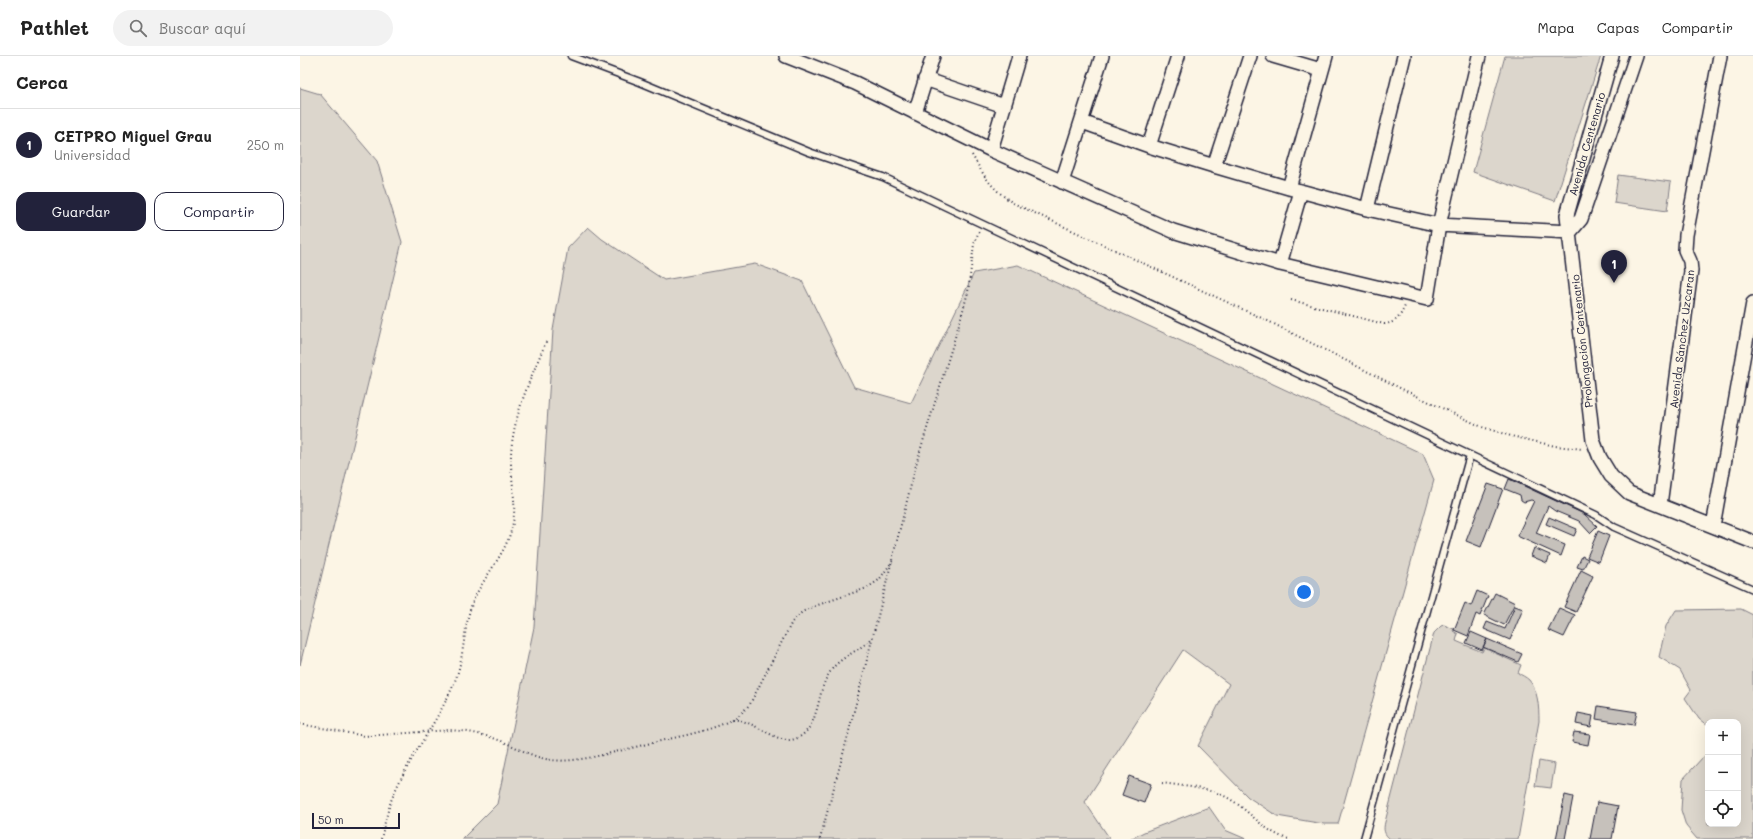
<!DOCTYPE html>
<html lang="es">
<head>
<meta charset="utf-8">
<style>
	body { margin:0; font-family:Mali,sans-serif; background:#f2f2f2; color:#222 }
	.controls { position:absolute; right:12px; bottom:12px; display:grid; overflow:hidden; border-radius:8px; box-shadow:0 4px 16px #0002 }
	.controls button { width:36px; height:36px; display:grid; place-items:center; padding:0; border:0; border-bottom:1px solid #e0e0e0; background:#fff; color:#222; font:20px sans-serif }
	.scale { position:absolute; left:12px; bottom:10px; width:88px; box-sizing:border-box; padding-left:4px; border:2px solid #22223b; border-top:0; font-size:11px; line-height:14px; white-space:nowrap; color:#22223b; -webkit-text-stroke:3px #fcf5e5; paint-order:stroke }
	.you { position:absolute; left:1004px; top:536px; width:14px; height:14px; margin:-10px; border:3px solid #fff; border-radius:50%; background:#1a73e8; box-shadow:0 0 0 6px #1a73e833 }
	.badge { display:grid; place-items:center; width:26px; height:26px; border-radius:50%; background:#22223b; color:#fff; font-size:13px; font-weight:700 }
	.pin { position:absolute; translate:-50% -33px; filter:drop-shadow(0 1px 2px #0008) }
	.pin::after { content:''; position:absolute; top:21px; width:14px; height:12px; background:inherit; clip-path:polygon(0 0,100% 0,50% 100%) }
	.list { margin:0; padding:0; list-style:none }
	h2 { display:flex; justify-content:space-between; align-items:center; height:52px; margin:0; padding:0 16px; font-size:17px }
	h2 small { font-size:13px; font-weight:400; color:#767676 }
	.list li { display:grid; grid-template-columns:26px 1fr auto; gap:12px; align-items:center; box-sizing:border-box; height:72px; padding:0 16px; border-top:1px solid #e0e0e0 }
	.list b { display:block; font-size:15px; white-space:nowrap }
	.list p { margin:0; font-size:13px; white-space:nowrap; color:#767676 }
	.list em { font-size:13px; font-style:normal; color:#767676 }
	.actions { display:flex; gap:8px; padding:12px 16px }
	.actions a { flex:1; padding:9px 0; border:1px solid #22223b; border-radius:12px; text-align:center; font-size:14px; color:#22223b }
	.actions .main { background:#22223b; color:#fff }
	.icon { flex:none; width:22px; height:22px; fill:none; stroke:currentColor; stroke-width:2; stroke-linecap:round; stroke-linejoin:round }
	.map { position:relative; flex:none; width:1453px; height:783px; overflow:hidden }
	header { display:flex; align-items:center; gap:24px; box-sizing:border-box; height:56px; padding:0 20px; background:#fff; border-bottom:1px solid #e0e0e0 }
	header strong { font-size:19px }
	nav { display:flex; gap:22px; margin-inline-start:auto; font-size:14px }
	.search { width:280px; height:36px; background:#f2f2f2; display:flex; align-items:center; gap:10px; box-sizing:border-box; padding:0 14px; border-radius:22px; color:#767676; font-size:15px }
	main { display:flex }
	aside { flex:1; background:#fff }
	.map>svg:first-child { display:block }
</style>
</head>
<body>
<header>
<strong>Pathlet</strong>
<div class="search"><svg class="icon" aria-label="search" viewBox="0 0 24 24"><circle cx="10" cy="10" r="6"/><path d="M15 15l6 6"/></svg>Buscar aquí</div>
<nav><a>Mapa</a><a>Capas</a><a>Compartir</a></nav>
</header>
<main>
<aside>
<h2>Cerca<small></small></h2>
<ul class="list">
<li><span class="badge">1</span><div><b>CETPRO Miguel Grau</b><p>Universidad</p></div><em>250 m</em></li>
</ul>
<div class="actions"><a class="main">Guardar</a><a>Compartir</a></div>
</aside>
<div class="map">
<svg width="1453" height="783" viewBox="0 0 1453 783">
	<rect width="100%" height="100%" fill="#fcf5e5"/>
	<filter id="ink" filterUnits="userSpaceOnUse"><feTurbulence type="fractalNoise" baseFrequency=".025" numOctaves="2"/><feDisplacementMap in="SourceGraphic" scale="8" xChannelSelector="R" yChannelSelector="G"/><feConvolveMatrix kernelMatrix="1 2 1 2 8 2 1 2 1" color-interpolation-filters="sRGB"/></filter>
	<g filter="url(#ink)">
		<path fill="#dcd6cc" stroke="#7f7c84" d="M1205,0H1301L1255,145L1173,116Z
			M0,32L20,38L77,105L102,186L0,609Z
			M1318,119L1371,126L1367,155L1314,147Z
			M288,171L302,183L364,224L455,208L502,225L554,331L611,347L674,217L718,209L1123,398L1134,424L1038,768H1024L977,760L948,741L898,690L929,628L883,594L785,746L810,783H162L197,748L234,571L253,274L268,192Z
			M1441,553L1453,559V783H1397L1386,770L1381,754L1383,723L1404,700L1408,701V768H1438V666H1408V670L1399,663L1385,642L1391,634L1380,614L1359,601L1366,570L1376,554Z
			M1144,569L1154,573L1153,575L1158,578L1156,585L1182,596L1184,592L1221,609L1218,617C1221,619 1226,621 1229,624C1238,634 1239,651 1239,665L1218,783H1090C1084,778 1083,774 1085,766L1134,577L1141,570Z
			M1239,705L1255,708L1251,732L1235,730Z
			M909,751L925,774L946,783H830L844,776Z"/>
		<path fill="#c6c1bb" stroke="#22223b" d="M1209,423L1284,458L1297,470L1290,477L1279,465L1255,455L1248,450L1236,477L1265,489L1261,500L1217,480L1234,445L1231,444L1224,446L1221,444L1220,439L1205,433Z
			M1188,428L1203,433L1181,491L1166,485Z
			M1249,461L1277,473L1274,480L1246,468Z
			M1298,475L1309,480L1299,506L1287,501Z
			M1234,492L1250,499L1247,507L1231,500Z
			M1282,500L1288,503L1283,513L1277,511Z
			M1281,514L1293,520L1276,556L1264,551Z
			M1177,535L1188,540L1180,560L1176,558L1168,580L1154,574L1165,547L1171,550Z
			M1195,537L1215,547L1204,569L1184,559Z
			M1215,550L1223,553L1210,584L1184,573L1187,566L1205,573Z
			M1259,552L1275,559L1264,581L1248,574Z
			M1171,576L1187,583L1182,594L1166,587Z
			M1187,583L1222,598L1218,606L1183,591Z
			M1298,650L1337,656L1334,669L1296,663Z
			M1278,657L1293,660L1291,671L1276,668Z
			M1274,676L1290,678L1288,689L1272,686Z
			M829,720L851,728L844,747L822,739Z
			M1265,739L1273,741L1265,783H1256Z
			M1297,746L1318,750L1312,783H1290Z"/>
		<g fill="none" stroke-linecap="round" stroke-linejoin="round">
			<defs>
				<path id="lane" d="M271,0L340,26L509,96L583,121L1296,459L1314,471L1453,533
					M1064,783L1170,399"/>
				<path id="street" d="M486,0L555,27L691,94L873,175L980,208L1127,243L1139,169L1179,0
					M973,0L1021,14
					M1312,0L1267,159L1293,384L1300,402L1311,420L1329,437L1453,486
					M625,23L704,50
					M615,57L633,0
					M782,66L849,90L914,110L989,132L1067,153L1139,169L1270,176
					M849,90L878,0
					M691,94L719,0
					M914,110L950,0
					M762,126L802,0
					M989,132L1026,0
					M1067,153L1104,0
					M1270,176L1281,163L1336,0
					M980,208L1001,135
					M1360,449L1391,215L1390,205L1385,194L1386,179L1420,0
					M1413,470L1453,247"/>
			</defs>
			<use href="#lane" stroke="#22223b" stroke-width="9"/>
			<use href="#street" stroke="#22223b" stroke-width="16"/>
			<path stroke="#22223b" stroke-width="2" stroke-dasharray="1 3" stroke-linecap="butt" d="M672,99C686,123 690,131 713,147L968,265L1100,332L1182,371L1211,380L1255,390L1283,393
				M991,244L1084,268C1096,267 1100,261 1105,250
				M433,663C438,664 443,665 448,667C459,671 478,685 490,684C503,683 512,670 515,659C520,645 521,629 530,616C539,601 560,595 572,582
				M0,668L65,680L149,674C168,675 188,679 206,687C220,693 235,702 251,704C280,708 327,692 356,686C380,680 407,676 429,665C438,661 444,655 450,648L492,566L502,556L515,550L567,532L579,524L594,503
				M862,727C882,730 910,732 928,742C950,754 964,777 989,783
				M81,783C84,770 87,757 91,745C107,703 138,667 155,625C165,599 163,571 173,545C184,520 206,498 212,471C218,448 210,422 211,398C213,360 231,321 246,286
				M520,783L546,687L617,405L660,265L668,236L674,188L679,175"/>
			<use href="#lane" stroke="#fcf5e5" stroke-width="6"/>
			<use href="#street" stroke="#fcf5e5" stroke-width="13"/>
		</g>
	</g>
	<g text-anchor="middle" stroke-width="3" stroke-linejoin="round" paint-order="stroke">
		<g font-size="11" fill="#22223b" stroke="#fcf5e5">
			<text transform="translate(1287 88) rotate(-74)" y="4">Avenida Centenario</text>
			<text transform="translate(1382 283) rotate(-83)" y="4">Avenida Sánchez Uzcaran</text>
			<text transform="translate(1282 285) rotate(-96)" y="4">Prolongación Centenario</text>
		</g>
	</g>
</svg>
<div class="controls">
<button>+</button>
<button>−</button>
<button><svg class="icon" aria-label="locate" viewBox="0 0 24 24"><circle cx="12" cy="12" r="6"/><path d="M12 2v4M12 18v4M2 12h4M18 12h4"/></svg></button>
</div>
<div class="scale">50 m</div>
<div class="you"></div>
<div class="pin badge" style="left:1314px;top:227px">1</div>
</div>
</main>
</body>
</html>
